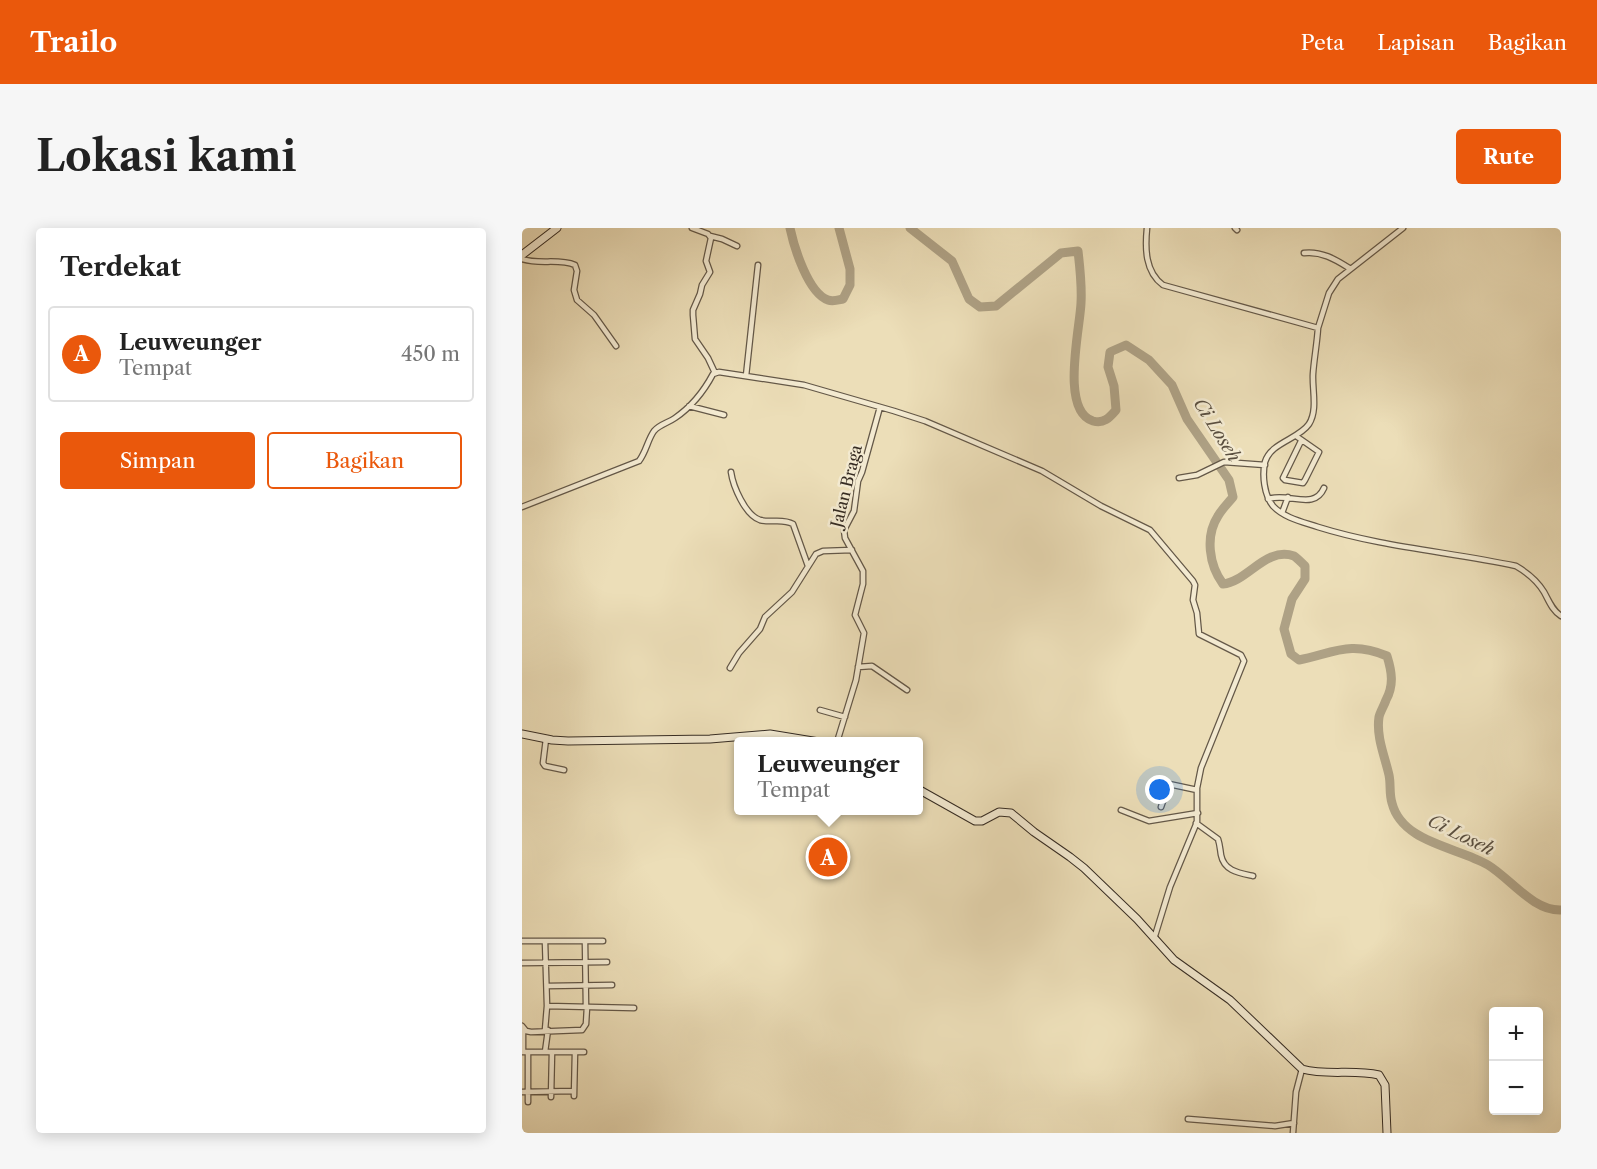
<!DOCTYPE html>
<html lang="id">
<head>
<meta charset="utf-8">
<style>
	body { margin:0; font-family:"Libre Caslon Text",serif; background:#f6f6f6; color:#222 }
	.controls { position:absolute; right:18px; bottom:18px; display:grid; overflow:hidden; border-radius:6px; box-shadow:0 3px 15px #0003 }
	.controls button { width:54px; height:54px; display:grid; place-items:center; padding:0; border:0; border-bottom:2px solid #e0e0e0; background:#fff; color:#222; font:30px sans-serif }
	.you { position:absolute; left:638px; top:562px; width:21px; height:21px; margin:-15px; border:4px solid #fff; border-radius:50%; background:#1a73e8; box-shadow:0 0 0 9px #1a73e833 }
	.badge { display:grid; place-items:center; width:39px; height:39px; border-radius:50%; background:#ea580c; color:#fff; font-size:20px; font-weight:700 }
	.pin { position:absolute; translate:-50% -50%; border:3px solid #fff; box-shadow:0 2px 6px #0006 }
	.popup { position:absolute; left:212px; top:509px; width:189px; height:78px; box-sizing:border-box; display:grid; place-content:center; border-radius:6px; background:#fff; filter:drop-shadow(0 2px 4px #0005); font-size:20px; white-space:nowrap; color:#767676 }
	.popup b { font-size:22px; color:#222 }
	.popup::after { content:''; position:absolute; left:50%; top:100%; margin-left:-12px; border:12px solid transparent; border-top-color:#fff }
	.list { margin:0; padding:0; list-style:none }
	h2 { display:flex; justify-content:space-between; align-items:center; height:78px; margin:0; padding:0 24px; font-size:26px }
	h2 small { font-size:20px; font-weight:400; color:#767676 }
	.list li { display:grid; grid-template-columns:39px 1fr auto; gap:18px; align-items:center; box-sizing:border-box; height:96px; margin:0 12px 12px; padding:0 12px; border:2px solid #e0e0e0; border-radius:6px }
	.list b { display:block; font-size:22px; white-space:nowrap }
	.list p { margin:0; font-size:20px; white-space:nowrap; color:#767676 }
	.list em { font-size:20px; font-style:normal; color:#767676 }
	.actions { display:flex; gap:12px; padding:18px 24px }
	.actions a { flex:1; padding:14px 0; border:2px solid #ea580c; border-radius:6px; text-align:center; font-size:21px; color:#ea580c }
	.actions .main { background:#ea580c; color:#fff }
	.map { position:relative; flex:none; width:1039px; height:905px; overflow:hidden; border-radius:6px }
	header { display:flex; align-items:center; gap:36px; box-sizing:border-box; height:84px; padding:0 30px; background:#ea580c; color:#fff }
	header strong { font-size:28px }
	nav { display:flex; gap:33px; margin-inline-start:auto; font-size:21px }
	.intro { display:flex; align-items:center; justify-content:space-between; box-sizing:border-box; height:144px; padding:0 36px }
	h1 { margin:0; font-size:42px }
	.button { padding:15px 27px; border-radius:6px; background:#ea580c; color:#fff; font-size:21px; font-weight:700 }
	main { display:flex; gap:36px; padding:0 36px }
	aside { flex:1; background:#fff; border-radius:6px; box-shadow:0 3px 15px #0003 }
	.map>svg:first-child { display:block }
</style>
</head>
<body>
<header>
<strong>Trailo</strong>
<nav><a>Peta</a><a>Lapisan</a><a>Bagikan</a></nav>
</header>
<div class="intro"><h1>Lokasi kami</h1><a class="button">Rute</a></div>
<main>
<aside>
<h2>Terdekat<small></small></h2>
<ul class="list">
<li><span class="badge">A</span><div><b>Leuweunger</b><p>Tempat</p></div><em>450 m</em></li>
</ul>
<div class="actions"><a class="main">Simpan</a><a>Bagikan</a></div>
</aside>
<div class="map">
<svg width="1039" height="905" viewBox="0 0 1039 905">
	<rect width="100%" height="100%" fill="#ecdeb8"/>
	<filter id="stains"><feTurbulence type="fractalNoise" baseFrequency=".00333" numOctaves="4"/><feColorMatrix values="0 0 0 0 .2 0 0 0 0 .09 0 0 0 0 .02 0 0 0 .5 -.17"/></filter>
	<radialGradient id="worn" r=".72"><stop offset=".6" stop-color="#630" stop-opacity="0"/><stop offset="1" stop-color="#630" stop-opacity=".3"/></radialGradient>
	<g fill="none" stroke-linecap="round" stroke-linejoin="round">
		<path stroke="#aea185" stroke-width="9" d="M268,0C272,19 286,65 306,72C311,74 316,72 321,71L328,57V41L317,0
			M388,0L430,33L447,71L458,79L474,78L539,25L556,23C558,40 560,58 559,75C558,101 538,183 571,193C582,196 587,190 594,182L592,158L586,139L588,124L604,117L627,132L650,157L665,191L707,252L711,269C706,275 700,281 696,288C683,308 687,337 701,356C725,354 744,318 772,328C775,330 780,335 783,338V351L770,371L762,401L769,426L777,432C814,424 829,413 865,428C870,444 872,457 864,472C862,478 858,484 857,489C854,509 863,529 867,547C869,556 867,566 870,575C880,615 936,619 966,637C989,651 1011,683 1039,682"/>
		<defs>
			<path id="street" d="M170,0L186,6L189,10L184,33L188,44L180,57L178,66L171,82V87L173,111L186,130L193,145
				M625,0C623,20 623,44 641,57L796,100L807,65L816,51L881,0
				M713,0L715,2
				M188,8L200,11L215,18
				M782,25C799,23 813,31 827,40
				M0,31C17,37 37,30 53,37L55,43L52,62L55,72L72,87L94,118
				M796,100C795,116 792,131 791,146C790,161 796,182 787,196C777,211 748,215 743,234C740,247 742,267 751,278C762,290 781,294 796,299C860,319 928,324 994,338C1006,345 1015,352 1022,364C1027,373 1030,382 1039,388
				M224,148L236,37
				M167,178L202,187
				M774,208L797,224L783,252L781,255L763,252L761,250L779,213
				M209,244C211,258 223,287 238,292C249,295 261,290 271,296L286,338
				M657,250L675,247L702,234L743,237
				M746,271C767,264 792,283 802,260
				M0,279L117,233C124,224 126,211 132,203C138,196 146,195 153,190C169,179 182,163 191,146L197,144L282,157L372,183L403,193L520,243L579,278L628,302L671,353L673,357L671,372L675,385L677,406L719,427L722,433L679,540L675,560V594L648,659L632,711
				M760,285L766,269
				M336,439L350,438L385,462
				M208,440L217,425L238,401L243,389L270,364L294,326L301,323L330,322
				M298,482L323,489
				M24,511L21,535L23,538L42,542
				M315,514L334,452L342,405L333,387L341,356V343L323,310L322,302L332,283L336,253L340,244L358,179
				M639,579L647,556L675,562
				M599,582L627,593L676,585
				M674,595L696,611C698,617 698,621 699,627C702,643 717,645 731,648
				M0,713H81
				M23,713L25,778
				M63,713L64,779
				M0,735L85,734
				M25,758L90,757
				M0,798L4,803L9,804L60,802L64,796L65,779
				M23,802L25,778L112,780
				M0,824H62
				M1,824V800
				M6,824V874
				M23,824L26,802
				M0,864L52,863
				M52,868L53,824
				M29,869L30,824
				M666,891L753,898L772,895
				M771,905L774,864L780,841"/>
			<path id="secondary" d="M0,27L35,0
				M0,506L30,512L46,513L188,511L248,506L297,514
				M396,561L453,593H460L477,584L489,585L512,604L548,629L562,640L615,691L652,732L708,772L780,841C805,848 831,841 857,847L863,857L865,905"/>
		</defs>
		<use href="#street" stroke="#645848" stroke-width="7"/>
		<use href="#secondary" stroke="#362c23" stroke-width="9"/>
		<use href="#street" stroke="#f3ead1" stroke-width="4.5"/>
		<use href="#secondary" stroke="#f3ead1" stroke-width="7"/>
	</g>
	<g text-anchor="middle" stroke-width="5" stroke-linejoin="round" paint-order="stroke">
		<g font-size="16" fill="#362c23" stroke="#f3ead1">
			<text transform="translate(324 258) rotate(-76)" y="6">Jalan Braga</text>
		</g>
		<g font-size="18" font-style="italic" fill="#5a4f40" stroke="#f3ead1">
			<text transform="translate(695 202) rotate(58)" y="6">Ci Loseh</text>
			<text transform="translate(939 607) rotate(26)" y="6">Ci Loseh</text>
		</g>
	</g>
	<rect width="100%" height="100%" filter="url(#stains)"/>
	<rect width="100%" height="100%" fill="url(#worn)"/>
</svg>
<div class="controls">
<button>+</button>
<button>−</button>
</div>
<div class="you"></div>
<div class="pin badge" style="left:306px;top:629px">A</div>
<div class="popup"><b>Leuweunger</b>Tempat</div>
</div>
</main>
</body>
</html>
